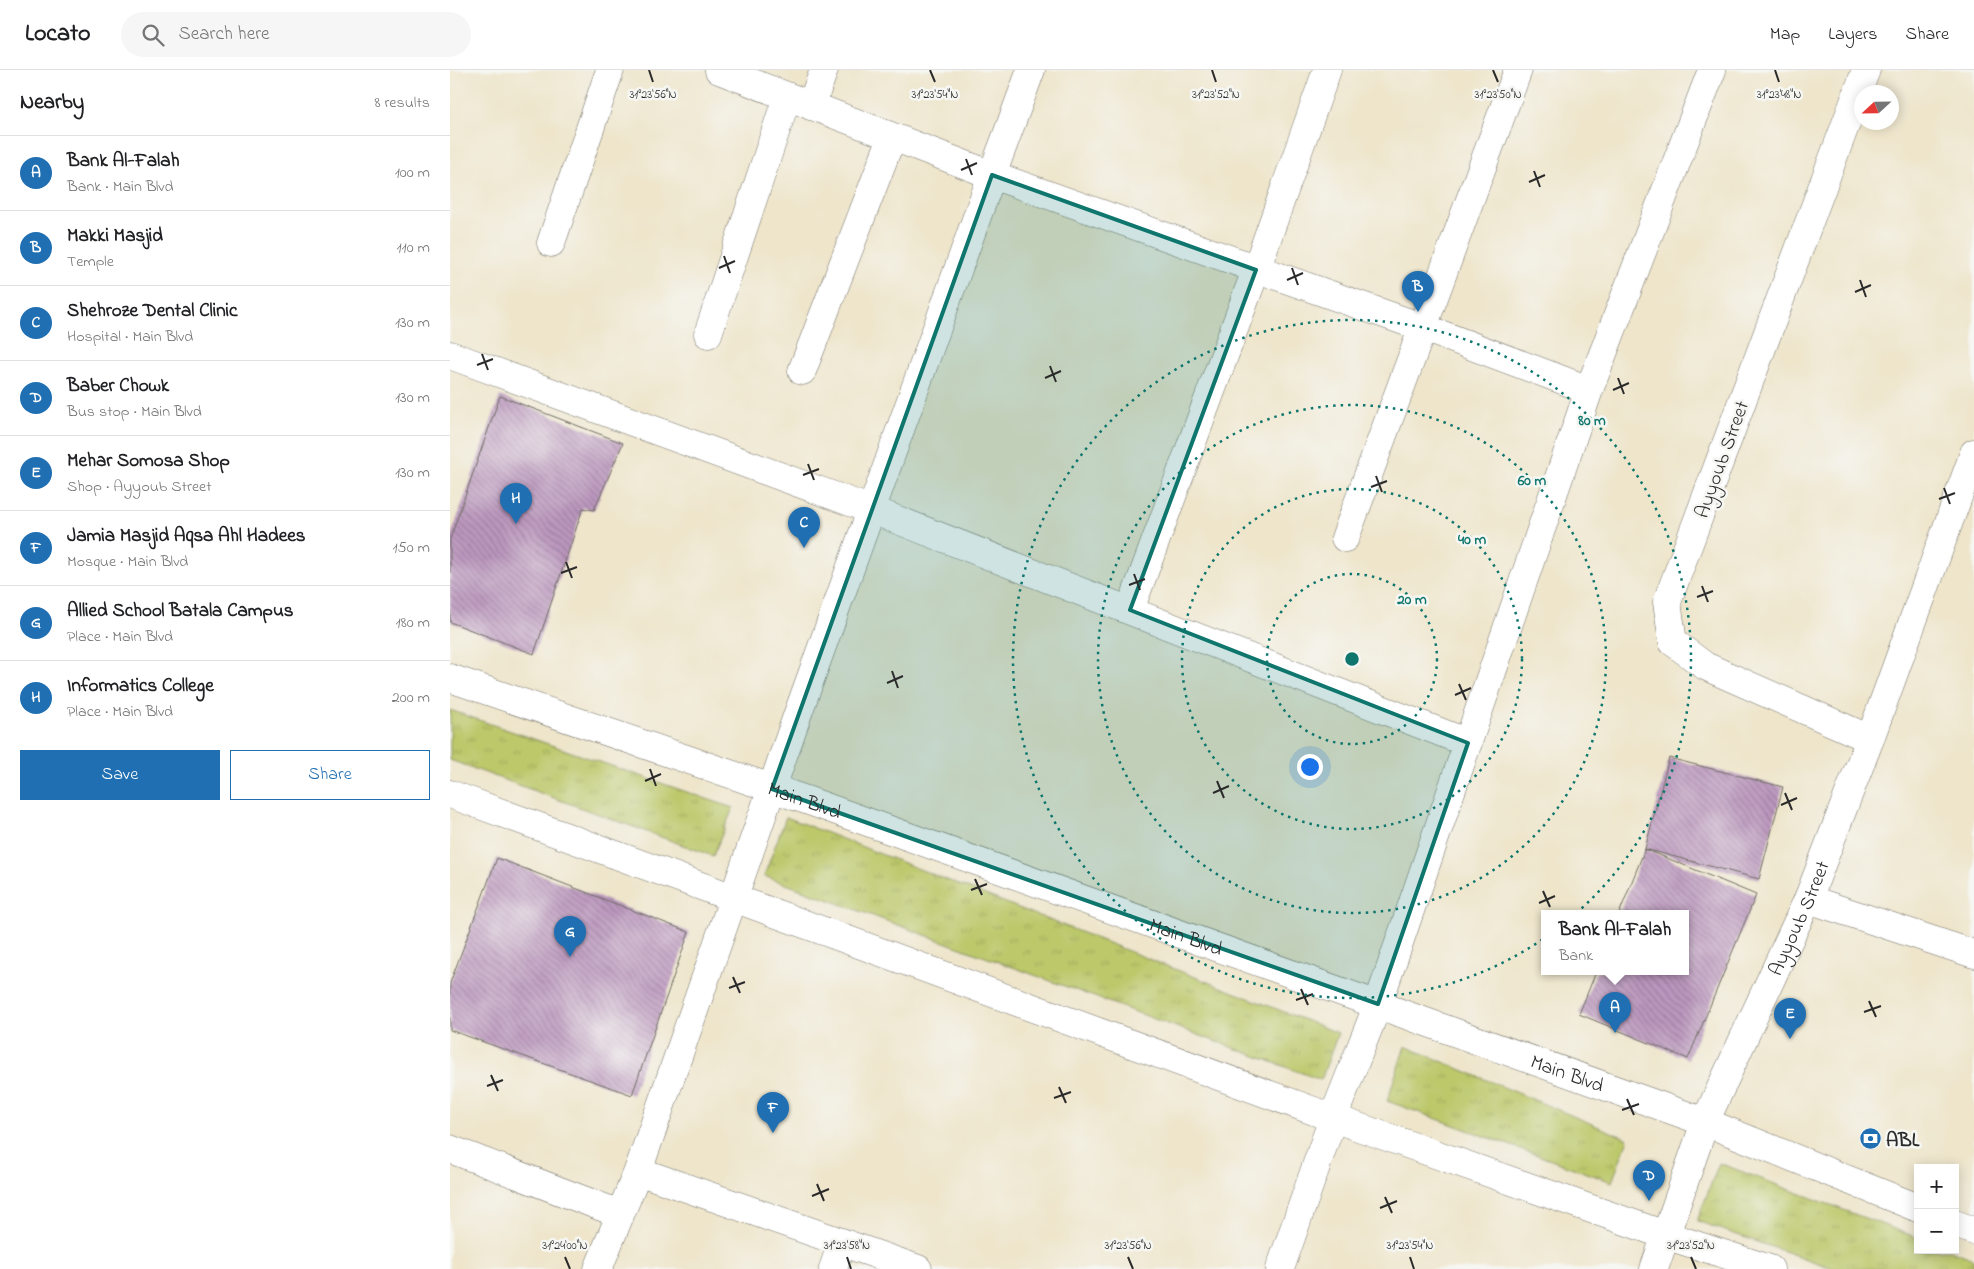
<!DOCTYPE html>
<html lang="en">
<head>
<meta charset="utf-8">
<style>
	body { margin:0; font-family:"Indie Flower",sans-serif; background:#f6f6f6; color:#202124 }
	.controls { position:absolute; right:15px; bottom:15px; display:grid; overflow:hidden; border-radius:0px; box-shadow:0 2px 12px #0003 }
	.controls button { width:45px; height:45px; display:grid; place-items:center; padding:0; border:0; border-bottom:1px solid #e0e0e0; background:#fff; color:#202124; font:25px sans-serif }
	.compass { position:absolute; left:1404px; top:15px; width:45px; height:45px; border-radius:50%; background:#fff; box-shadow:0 2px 12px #0003; rotate:248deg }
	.you { position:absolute; left:859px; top:696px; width:18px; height:18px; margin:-12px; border:4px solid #fff; border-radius:50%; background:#1a73e8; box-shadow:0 0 0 8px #1a73e833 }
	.badge { display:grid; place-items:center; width:32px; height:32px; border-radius:50%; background:#1f6fb2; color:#fff; font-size:16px; font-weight:700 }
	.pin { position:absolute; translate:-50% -41px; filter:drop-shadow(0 1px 2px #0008) }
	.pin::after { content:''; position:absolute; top:26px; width:18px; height:15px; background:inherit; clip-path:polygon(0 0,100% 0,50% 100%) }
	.popup { position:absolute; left:1091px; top:840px; width:148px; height:65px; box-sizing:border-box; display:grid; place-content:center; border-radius:0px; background:#fff; filter:drop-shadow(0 1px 4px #0005); font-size:16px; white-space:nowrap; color:#757577 }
	.popup b { font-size:19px; color:#202124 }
	.popup::after { content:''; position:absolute; left:50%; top:100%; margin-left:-10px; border:10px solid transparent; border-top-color:#fff }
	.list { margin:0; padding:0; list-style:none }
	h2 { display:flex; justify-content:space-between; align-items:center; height:65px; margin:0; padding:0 20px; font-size:21px }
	h2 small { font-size:16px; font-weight:400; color:#757577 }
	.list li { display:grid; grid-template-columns:32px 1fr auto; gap:15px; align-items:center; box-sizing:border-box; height:75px; padding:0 20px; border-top:1px solid #e0e0e0 }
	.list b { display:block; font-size:19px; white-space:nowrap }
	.list p { margin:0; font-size:16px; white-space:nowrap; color:#757577 }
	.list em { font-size:16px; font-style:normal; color:#757577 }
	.actions { display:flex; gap:10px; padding:15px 20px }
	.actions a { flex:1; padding:11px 0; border:1px solid #1f6fb2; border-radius:0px; text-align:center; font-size:18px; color:#1f6fb2 }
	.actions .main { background:#1f6fb2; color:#fff }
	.icon { flex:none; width:28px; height:28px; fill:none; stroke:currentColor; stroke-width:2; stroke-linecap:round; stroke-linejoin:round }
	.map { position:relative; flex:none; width:1524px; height:1199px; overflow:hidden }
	header { display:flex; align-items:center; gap:30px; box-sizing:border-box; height:70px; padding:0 25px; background:#fff; border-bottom:1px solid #e0e0e0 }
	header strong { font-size:24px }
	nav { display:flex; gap:28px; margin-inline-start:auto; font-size:18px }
	.search { width:350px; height:45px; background:#f6f6f6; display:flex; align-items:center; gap:12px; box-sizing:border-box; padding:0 18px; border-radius:28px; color:#757577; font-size:19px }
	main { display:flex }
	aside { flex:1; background:#fff }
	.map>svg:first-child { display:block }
</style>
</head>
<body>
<header>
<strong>Locato</strong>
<div class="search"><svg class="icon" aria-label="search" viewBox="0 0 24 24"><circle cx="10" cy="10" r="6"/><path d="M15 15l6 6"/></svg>Search here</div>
<nav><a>Map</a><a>Layers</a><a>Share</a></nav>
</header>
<main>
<aside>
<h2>Nearby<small>8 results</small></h2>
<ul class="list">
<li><span class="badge">A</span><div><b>Bank Al-Falah</b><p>Bank · Main Blvd</p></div><em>100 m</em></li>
<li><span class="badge">B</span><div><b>Makki Masjid</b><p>Temple</p></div><em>110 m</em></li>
<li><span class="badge">C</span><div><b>Shehroze Dental Clinic</b><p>Hospital · Main Blvd</p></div><em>130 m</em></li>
<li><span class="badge">D</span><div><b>Baber Chowk</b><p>Bus stop · Main Blvd</p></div><em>130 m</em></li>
<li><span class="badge">E</span><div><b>Mehar Somosa Shop</b><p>Shop · Ayyoub Street</p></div><em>130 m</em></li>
<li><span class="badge">F</span><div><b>Jamia Masjid Aqsa Ahl Hadees</b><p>Mosque · Main Blvd</p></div><em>150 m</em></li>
<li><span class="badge">G</span><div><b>Allied School Batala Campus</b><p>Place · Main Blvd</p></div><em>180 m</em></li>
<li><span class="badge">H</span><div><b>Informatics College</b><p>Place · Main Blvd</p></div><em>200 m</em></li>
</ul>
<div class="actions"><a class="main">Save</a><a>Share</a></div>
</aside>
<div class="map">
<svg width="1524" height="1199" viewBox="0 0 1524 1199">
	<defs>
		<pattern id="grass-tufts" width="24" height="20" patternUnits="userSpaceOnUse" patternTransform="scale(1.25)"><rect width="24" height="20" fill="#bcc86a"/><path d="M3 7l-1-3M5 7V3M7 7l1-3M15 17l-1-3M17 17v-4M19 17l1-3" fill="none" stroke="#a2ac5c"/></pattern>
		<pattern id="building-back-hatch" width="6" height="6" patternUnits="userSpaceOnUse" patternTransform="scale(1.25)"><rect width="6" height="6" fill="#bb96be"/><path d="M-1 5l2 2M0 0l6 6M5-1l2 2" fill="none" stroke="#987b9b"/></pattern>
	</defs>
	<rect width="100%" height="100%" fill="#f6f6f2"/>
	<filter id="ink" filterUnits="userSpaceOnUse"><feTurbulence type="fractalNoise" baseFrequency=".02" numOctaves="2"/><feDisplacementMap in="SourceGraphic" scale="10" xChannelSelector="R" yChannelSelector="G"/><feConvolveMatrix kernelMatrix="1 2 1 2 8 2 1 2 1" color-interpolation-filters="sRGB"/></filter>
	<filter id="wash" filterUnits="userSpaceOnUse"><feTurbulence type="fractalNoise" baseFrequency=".0096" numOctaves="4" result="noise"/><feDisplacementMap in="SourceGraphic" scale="20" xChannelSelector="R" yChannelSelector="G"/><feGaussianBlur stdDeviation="1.12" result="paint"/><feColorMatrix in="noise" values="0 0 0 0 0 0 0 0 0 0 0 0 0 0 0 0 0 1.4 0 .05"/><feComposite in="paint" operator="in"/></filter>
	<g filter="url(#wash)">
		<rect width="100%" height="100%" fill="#eee5cb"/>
		<path fill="url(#grass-tufts)" stroke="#747a4a" d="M0,640L283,738L263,786L0,690Z
			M336,747L888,963L871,1010L314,806Z
			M955,976L1178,1069L1162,1112L937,1031Z
			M1269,1093L1468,1168V1180H1500L1524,1189V1199H1385L1247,1151Z"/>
		<g id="blocks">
			<path fill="url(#building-back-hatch)" d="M50,326L173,373L144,440L133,438L84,584L0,552V469Z
				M1219,688L1333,717L1309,809L1195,779Z
				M1195,779L1306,825L1238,989L1129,944L1146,902H1235V844H1169Z
				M47,788L239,862L182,1025L0,960V913Z"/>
		</g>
	</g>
	<g filter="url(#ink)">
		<use href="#blocks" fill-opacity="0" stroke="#6f6c63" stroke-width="1"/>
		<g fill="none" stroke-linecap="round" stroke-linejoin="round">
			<defs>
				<path id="minor" d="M269,0L542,105L974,258L1139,320
					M1416,0L1217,532L1223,572L1255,596L1420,669
					M361,36L374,0
					M101,173L160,0
					M258,264L337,27
					M0,285L422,440L1018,673
					M352,301L442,67
					M895,468L1068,0
					M680,540L806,200L877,0
					M1358,829L1524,884
					M0,1079L170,1144
					M188,1101L468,1199
					M148,1199L188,1101L347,646L542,105L581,0
					M383,1199L392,1172
					M830,1199L883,1048L928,934L1139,320L1262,0"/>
				<g id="tertiary">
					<path id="s1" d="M1204,1199L1255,1052L1358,829L1420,669L1524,383"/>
				</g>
				<g id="secondary">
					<path id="s2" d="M0,608L359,731L1255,1052L1468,1138"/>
					<path d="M0,724L883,1048L1215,1165L1320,1199"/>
					<path d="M1505,1154L1524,1161"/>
				</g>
			</defs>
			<use href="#minor" stroke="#6f6c63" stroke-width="29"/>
			<use href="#tertiary" stroke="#6f6c63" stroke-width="29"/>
			<use href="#secondary" stroke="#6f6c63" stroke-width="29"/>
			<use href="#minor" stroke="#fff" stroke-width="28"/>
			<use href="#tertiary" stroke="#fff" stroke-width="28"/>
			<use href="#secondary" stroke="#fff" stroke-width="28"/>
		</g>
	</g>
	<path fill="#0f766e" fill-opacity="0.2" stroke="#0f766e" stroke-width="4" stroke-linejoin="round" d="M542,105L806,200L680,540L1018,673L928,934L322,719Z"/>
	<path fill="none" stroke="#2b2b2b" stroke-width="2" d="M199,0L203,12M480,0L485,12M762,0L766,12M1043,0L1048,12M1325,0L1329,12M516,89L522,105M511,100L527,93M1084,101L1090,117M1079,112L1095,105M274,186L280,203M269,198L285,191M842,198L848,215M837,210L853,203M1410,210L1416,227M1405,222L1421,215M32,284L38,300M27,295L43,289M600,296L606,312M595,308L611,301M1168,308L1174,324M1163,320L1179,313M358,394L364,410M353,405L369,399M926,406L932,422M921,417L937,411M1494,418L1500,434M1489,429L1505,423M116,492L122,508M111,503L127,497M684,504L690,520M679,515L695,509M1252,516L1258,532M1247,527L1263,521M442,601L448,618M437,613L453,606M1009,614L1016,630M1005,625L1021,618M200,699L206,716M195,711L211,704M767,711L774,728M763,723L779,716M1335,723L1342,740M1331,735L1347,728M525,809L532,825M521,820L537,814M1093,821L1100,837M1089,833L1105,826M283,907L290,923M279,918L295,912M851,919L858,935M846,930L863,924M1419,931L1426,947M1414,942L1431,936M41,1005L48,1021M37,1016L53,1010M609,1017L616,1033M604,1028L621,1022M1177,1029L1184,1045M1172,1040L1189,1034M367,1114L374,1131M362,1126L379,1119M935,1127L942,1143M930,1138L947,1131M115,1187L120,1199M397,1187L401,1199M678,1187L683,1199M960,1187L964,1199M1241,1187L1246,1199"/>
	<g fill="none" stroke="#0f766e" stroke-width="2.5" stroke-dasharray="2.5 5">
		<circle cx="902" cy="589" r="85"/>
		<circle cx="902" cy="589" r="170"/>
		<circle cx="902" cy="589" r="254"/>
		<circle cx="902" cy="589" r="339"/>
	</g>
	<defs>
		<symbol id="bank-disc" viewBox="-11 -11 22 22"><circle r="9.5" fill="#1f6fb2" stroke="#f6f6f2"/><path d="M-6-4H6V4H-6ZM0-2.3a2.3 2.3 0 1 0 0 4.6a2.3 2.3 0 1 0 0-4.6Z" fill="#fff"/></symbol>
	</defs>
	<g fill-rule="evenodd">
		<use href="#bank-disc" x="1408" y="1056" width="25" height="25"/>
	</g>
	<g text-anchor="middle" stroke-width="5" stroke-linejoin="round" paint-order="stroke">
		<g font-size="20" fill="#2b2b2b" stroke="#f6f6f2">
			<text transform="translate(1271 389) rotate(-70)" y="7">Ayyoub Street</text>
			<text dy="7" stroke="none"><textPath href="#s2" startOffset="375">Main Blvd</textPath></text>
			<text dy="7" stroke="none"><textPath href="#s1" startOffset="380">Ayyoub Street</textPath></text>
			<text dy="7" stroke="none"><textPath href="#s2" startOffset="780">Main Blvd</textPath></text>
			<text dy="7" stroke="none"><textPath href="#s2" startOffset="1185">Main Blvd</textPath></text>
		</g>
		<g font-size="20" font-weight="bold" fill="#2b2b2b" stroke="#f6f6f2" text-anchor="start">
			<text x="1436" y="1076">ABL</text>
		</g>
	</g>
	<g font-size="12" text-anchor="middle" fill="#2b2b2b" stroke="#f6f6f2" stroke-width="5" stroke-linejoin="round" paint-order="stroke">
		<text x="203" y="28">31°23'56"N</text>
		<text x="485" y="28">31°23'54"N</text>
		<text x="766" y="28">31°23'52"N</text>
		<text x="1048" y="28">31°23'50"N</text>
		<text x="1329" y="28">31°23'48"N</text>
		<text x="115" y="1179">31°24'00"N</text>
		<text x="397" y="1179">31°23'58"N</text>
		<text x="678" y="1179">31°23'56"N</text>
		<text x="960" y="1179">31°23'54"N</text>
		<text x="1241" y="1179">31°23'52"N</text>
	</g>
	<circle cx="902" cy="589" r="8" fill="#0f766e" stroke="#f6f6f2" stroke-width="2.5"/>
	<g font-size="15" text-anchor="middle" font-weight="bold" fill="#0f766e" stroke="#f6f6f2" stroke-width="5" stroke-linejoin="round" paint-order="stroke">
		<text x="1142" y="355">80 m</text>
		<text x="1082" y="415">60 m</text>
		<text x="1022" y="474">40 m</text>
		<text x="962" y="534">20 m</text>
	</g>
</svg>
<div class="controls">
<button>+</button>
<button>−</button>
</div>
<svg class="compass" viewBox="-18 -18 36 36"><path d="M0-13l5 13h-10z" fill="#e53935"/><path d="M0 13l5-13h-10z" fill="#757577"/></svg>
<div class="you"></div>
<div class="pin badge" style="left:1165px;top:963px">A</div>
<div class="popup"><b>Bank Al-Falah</b>Bank</div>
<div class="pin badge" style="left:968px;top:242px">B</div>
<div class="pin badge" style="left:354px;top:478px">C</div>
<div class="pin badge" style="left:1199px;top:1131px">D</div>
<div class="pin badge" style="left:1340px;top:969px">E</div>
<div class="pin badge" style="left:323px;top:1063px">F</div>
<div class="pin badge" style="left:120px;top:887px">G</div>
<div class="pin badge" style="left:66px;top:454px">H</div>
</div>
</main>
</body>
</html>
